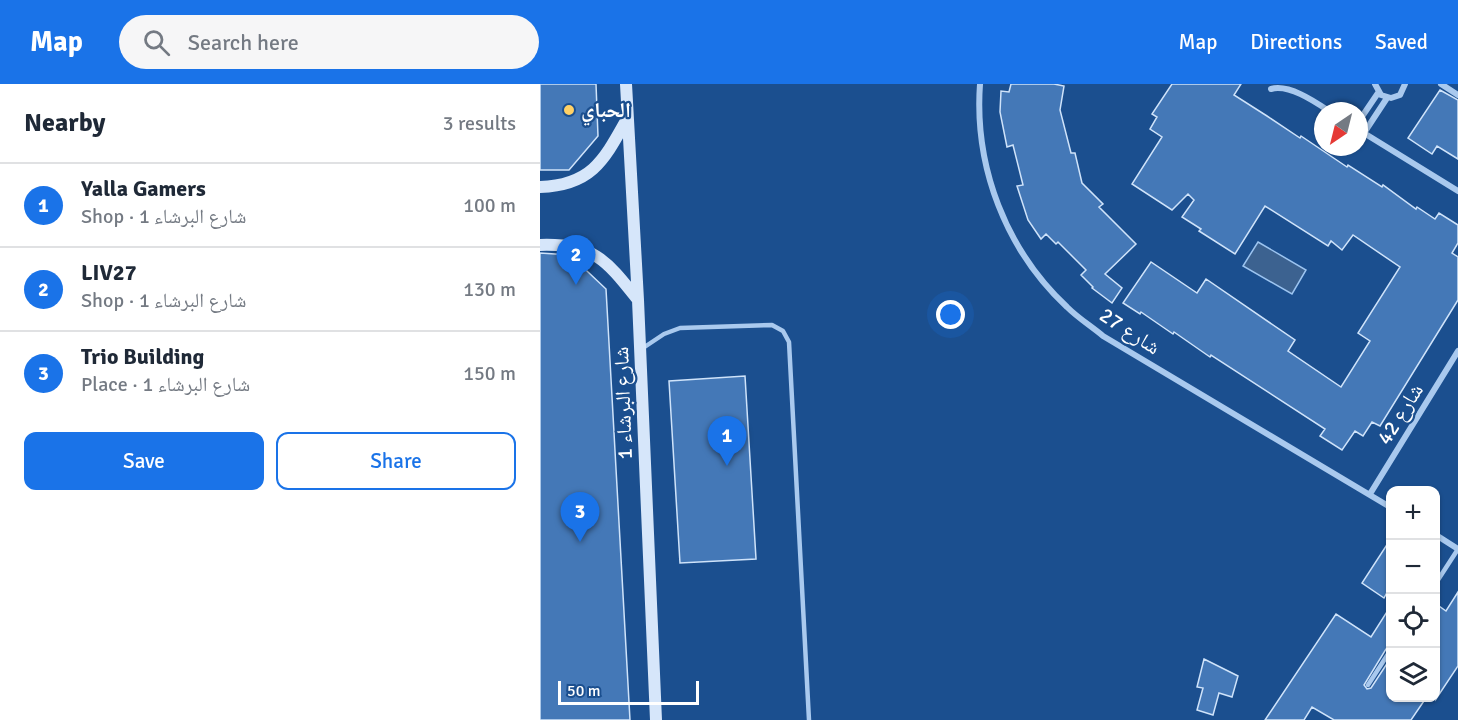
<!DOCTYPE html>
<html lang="en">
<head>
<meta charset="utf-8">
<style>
	body { margin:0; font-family:Signika,"Noto Naskh Arabic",sans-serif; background:#f6f6f7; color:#1f2937 }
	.controls { position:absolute; right:18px; bottom:18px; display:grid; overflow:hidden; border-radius:12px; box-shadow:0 2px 4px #0004 }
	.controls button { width:54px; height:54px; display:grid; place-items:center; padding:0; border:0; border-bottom:2px solid #e0e1e3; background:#fff; color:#1f2937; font:30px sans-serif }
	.compass { position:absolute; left:774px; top:18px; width:54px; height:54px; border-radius:50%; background:#fff; box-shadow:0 2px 4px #0004; rotate:215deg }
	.scale { position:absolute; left:18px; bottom:15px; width:141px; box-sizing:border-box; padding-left:6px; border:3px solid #fff; border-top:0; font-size:16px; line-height:21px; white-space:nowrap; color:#fff; -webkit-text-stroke:4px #1b4f8f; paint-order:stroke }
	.you { position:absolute; left:411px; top:231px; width:21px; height:21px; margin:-15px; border:4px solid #fff; border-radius:50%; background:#1a73e8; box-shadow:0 0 0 9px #1a73e833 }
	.badge { display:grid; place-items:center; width:39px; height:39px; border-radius:50%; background:#1a73e8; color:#fff; font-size:20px; font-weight:700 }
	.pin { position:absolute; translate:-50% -50px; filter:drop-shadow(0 2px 3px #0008) }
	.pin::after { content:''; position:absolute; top:32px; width:21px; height:18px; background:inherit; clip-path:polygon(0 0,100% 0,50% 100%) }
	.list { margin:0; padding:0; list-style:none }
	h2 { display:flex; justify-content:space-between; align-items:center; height:78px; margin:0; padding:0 24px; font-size:26px }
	h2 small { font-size:20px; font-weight:400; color:#747a83 }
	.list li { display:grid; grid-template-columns:39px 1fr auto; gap:18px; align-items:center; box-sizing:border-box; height:84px; padding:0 24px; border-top:2px solid #e0e1e3 }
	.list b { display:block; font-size:22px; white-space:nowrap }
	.list p { margin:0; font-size:20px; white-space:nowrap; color:#747a83 }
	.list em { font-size:20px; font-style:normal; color:#747a83 }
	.actions { display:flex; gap:12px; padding:18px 24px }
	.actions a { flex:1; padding:14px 0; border:2px solid #1a73e8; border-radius:12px; text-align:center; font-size:21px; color:#1a73e8 }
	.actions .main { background:#1a73e8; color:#fff }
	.icon { flex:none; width:33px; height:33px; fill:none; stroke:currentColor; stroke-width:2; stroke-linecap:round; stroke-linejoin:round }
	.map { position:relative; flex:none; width:918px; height:636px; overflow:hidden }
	header { display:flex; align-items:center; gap:36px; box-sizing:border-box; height:84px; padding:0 30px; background:#1a73e8; color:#fff }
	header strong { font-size:28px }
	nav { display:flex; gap:33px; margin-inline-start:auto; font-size:21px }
	.search { width:420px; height:54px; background:#f6f6f7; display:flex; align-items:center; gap:15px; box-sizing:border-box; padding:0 21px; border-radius:33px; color:#747a83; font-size:22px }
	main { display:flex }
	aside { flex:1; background:#fff }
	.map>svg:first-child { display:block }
</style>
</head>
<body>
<header>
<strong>Map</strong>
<div class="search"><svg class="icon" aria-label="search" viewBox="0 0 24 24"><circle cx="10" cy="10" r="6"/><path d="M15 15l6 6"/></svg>Search here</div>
<nav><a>Map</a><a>Directions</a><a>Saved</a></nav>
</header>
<main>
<aside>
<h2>Nearby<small>3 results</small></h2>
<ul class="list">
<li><span class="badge">1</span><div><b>Yalla Gamers</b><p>Shop · شارع البرشاء 1</p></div><em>100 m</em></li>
<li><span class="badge">2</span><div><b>LIV27</b><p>Shop · شارع البرشاء 1</p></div><em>130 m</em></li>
<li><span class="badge">3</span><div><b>Trio Building</b><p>Place · شارع البرشاء 1</p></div><em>150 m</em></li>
</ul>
<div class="actions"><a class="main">Save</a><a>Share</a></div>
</aside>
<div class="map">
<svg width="918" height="636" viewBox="0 0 918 636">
	<rect width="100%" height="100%" fill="#1b4f8f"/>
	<path fill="#3c6290" stroke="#9cc4f0" stroke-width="1.5" d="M718,158L766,186L752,210L703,182Z"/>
	<path fill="#4478b7" stroke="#cfe3fa" stroke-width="1.5" d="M0,0H56L58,52L29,86H0Z
		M471,0H514L524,2L520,26L531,69H535L542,99L563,120L559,123L596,160L565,190L582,204L572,219L552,204L553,203L541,191L546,186L518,158L516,160L506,150L501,155L488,136L477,102L483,101L473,61L467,63L460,28L461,7L469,8Z
		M632,0H701L694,11L727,32L760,54L761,52L807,83L808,81L842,103L843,101L876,125L877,123L895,135L899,129L918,141V159L912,169L918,173V216L840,342L832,338L823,352L815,347L802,366L780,352L785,345L671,271L670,273L634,248L633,250L601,228L600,230L583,219L611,178L657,209L666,195L755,256L748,267L801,303L830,257L818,249L860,183L813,151L802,166L791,157L788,162L725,122L695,170L659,147L661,145L642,133L654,116L648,110L632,126L592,100L622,53L610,45L617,33L612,30Z
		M900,6L918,16V75L897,62L892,70L868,54Z
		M0,169L30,171L66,205L90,636H0Z
		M205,292L216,475L140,479L129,297Z
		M850,456V503L844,514L822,499Z
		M918,508V582L896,615V520L906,527Z
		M850,523V563L846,565L824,601L827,605L831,604L850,575V614H886L871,636H794L772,623L764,636H725L796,530L831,553Z
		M664,575L698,592L692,613L679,609L673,631L657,626L663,604L657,603Z"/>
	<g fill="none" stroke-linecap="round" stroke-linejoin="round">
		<path stroke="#a9c9ee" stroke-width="4.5" d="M103,264L124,250L140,244L232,241L243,247L249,258L269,636
			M896,499L918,465
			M828,601L850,567"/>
		<path stroke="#a9c9ee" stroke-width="6" d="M440,0C434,83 466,166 527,223C538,234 551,242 563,252L850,423
			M835,0L841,11L851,14L860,11L865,0
			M901,0L918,11
			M731,5C749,0 774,17 789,27
			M819,37L838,9
			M819,46L918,107
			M824,49L847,14
			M830,410L918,267
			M896,451L918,465"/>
		<path stroke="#d6e6fa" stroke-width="12" d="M86,0L98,216L116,636
			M0,103C52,101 64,76 87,35
			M0,161C54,159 67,177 98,216"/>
	</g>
	<circle fill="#ffd166" stroke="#1b4f8f" stroke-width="2" cx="29" cy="26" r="6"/>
	<g text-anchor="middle" stroke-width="4.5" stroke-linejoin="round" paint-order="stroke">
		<g font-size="21" font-weight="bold" fill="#fff" stroke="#1b4f8f" text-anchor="start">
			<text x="41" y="33">الحباي</text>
		</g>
		<g font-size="21" fill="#fff" stroke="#1b4f8f">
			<text transform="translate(590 247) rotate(33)" y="7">شارع 27</text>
			<text transform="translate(83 319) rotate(-92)" y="7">شارع البرشاء 1</text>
			<text transform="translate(860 330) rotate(-58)" y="7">شارع 42</text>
		</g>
	</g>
</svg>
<div class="controls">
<button>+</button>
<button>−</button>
<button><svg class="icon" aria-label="locate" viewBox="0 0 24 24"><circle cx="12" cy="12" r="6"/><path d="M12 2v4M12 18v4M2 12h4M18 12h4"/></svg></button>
<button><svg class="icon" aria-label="layers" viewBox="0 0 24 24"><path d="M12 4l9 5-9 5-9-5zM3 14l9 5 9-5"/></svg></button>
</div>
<svg class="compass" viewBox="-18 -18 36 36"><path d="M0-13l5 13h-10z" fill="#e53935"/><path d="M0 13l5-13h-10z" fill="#747a83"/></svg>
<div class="scale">50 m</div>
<div class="you"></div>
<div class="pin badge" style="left:187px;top:382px">1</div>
<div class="pin badge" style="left:36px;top:201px">2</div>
<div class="pin badge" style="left:40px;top:458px">3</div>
</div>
</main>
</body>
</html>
